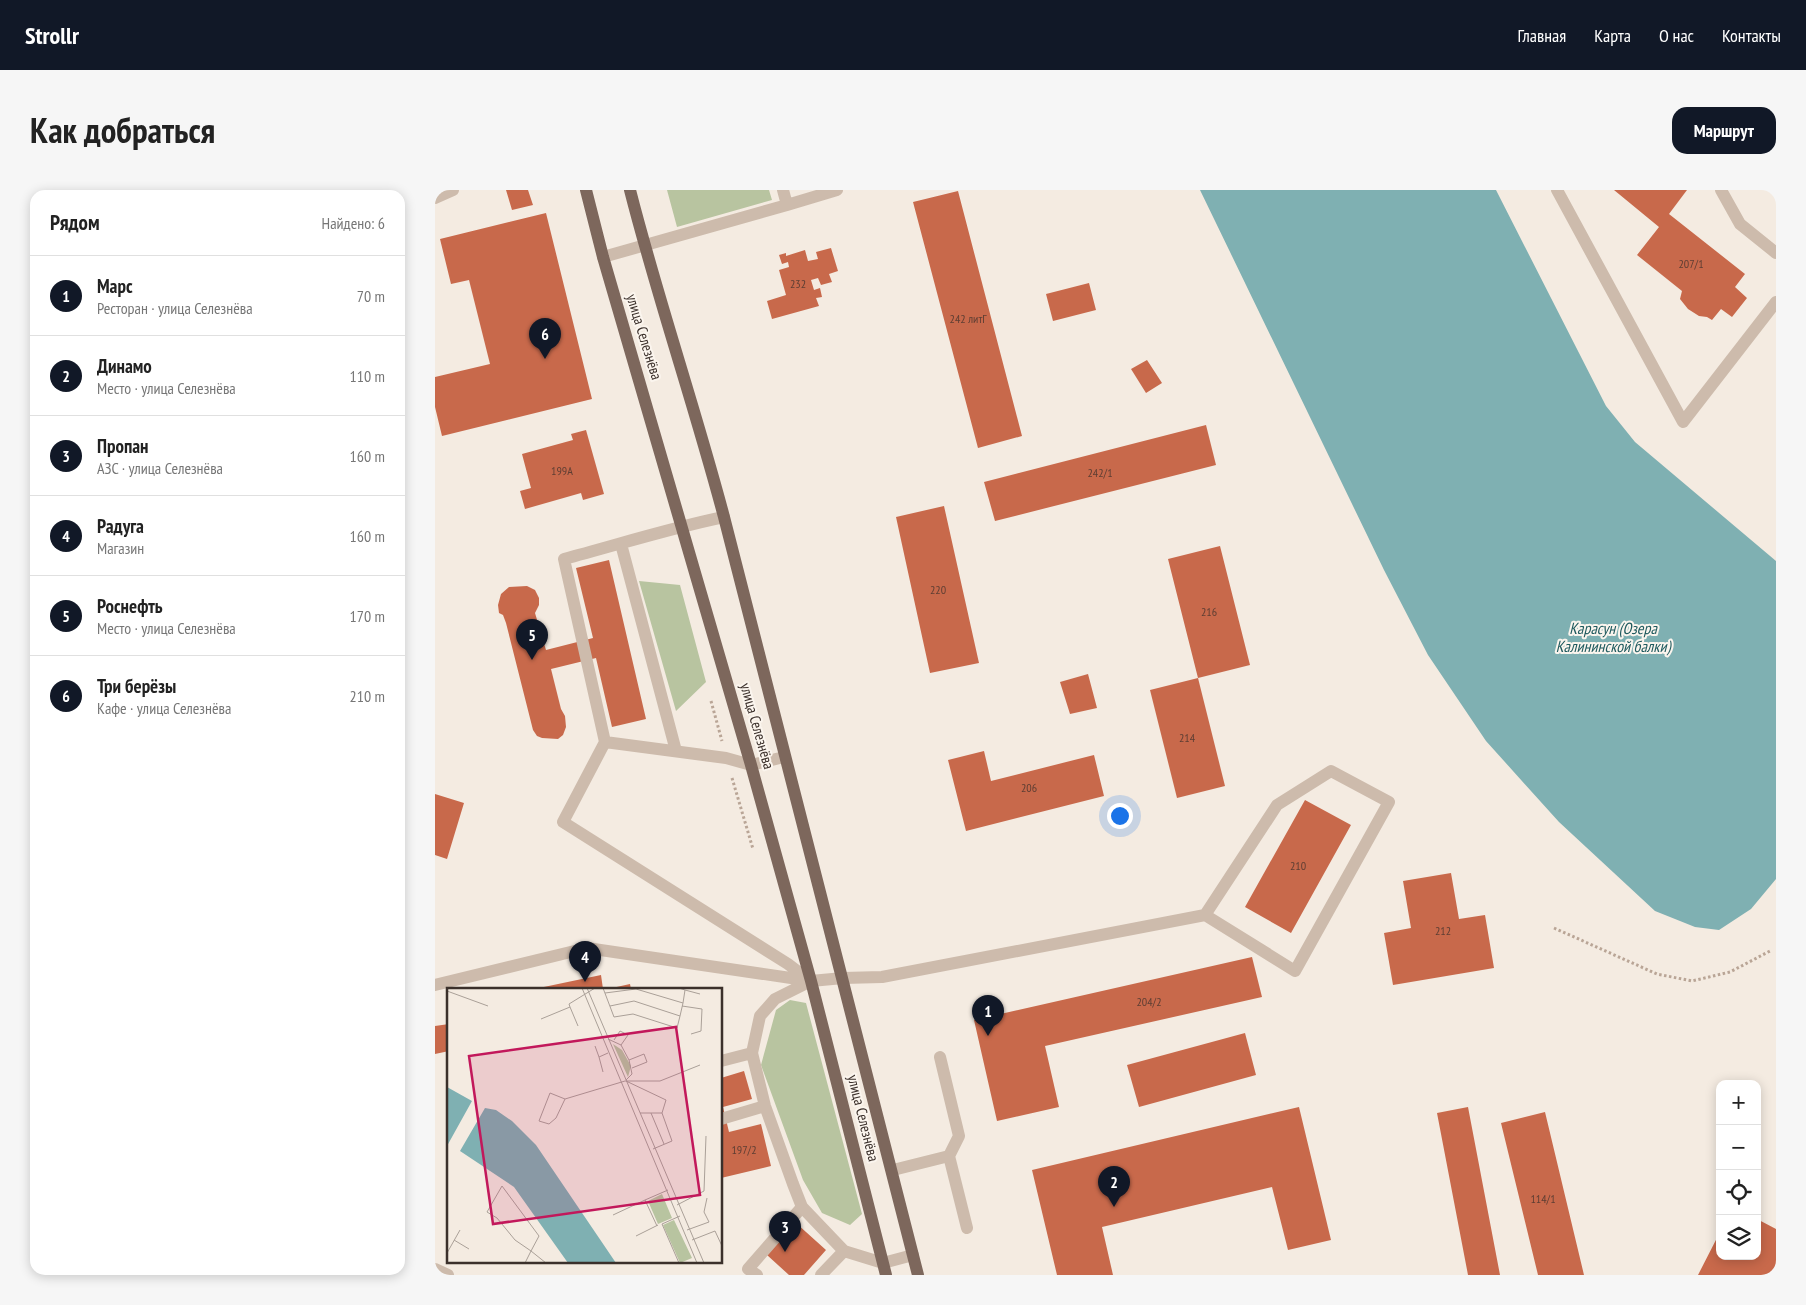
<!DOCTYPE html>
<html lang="ru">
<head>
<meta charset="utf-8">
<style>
	body { margin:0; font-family:"PT Sans Narrow",sans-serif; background:#f6f6f6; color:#222 }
	.controls { position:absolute; right:15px; bottom:15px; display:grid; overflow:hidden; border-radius:10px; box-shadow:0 2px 12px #0003 }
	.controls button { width:45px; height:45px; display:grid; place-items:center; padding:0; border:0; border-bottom:1px solid #e0e0e0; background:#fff; color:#222; font:25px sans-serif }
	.you { position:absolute; left:684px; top:625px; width:18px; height:18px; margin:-12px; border:4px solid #fff; border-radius:50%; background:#1a73e8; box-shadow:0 0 0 8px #1a73e833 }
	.badge { display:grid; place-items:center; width:32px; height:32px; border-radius:50%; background:#111827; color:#fff; font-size:16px; font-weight:700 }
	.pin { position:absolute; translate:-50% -41px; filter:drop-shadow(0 1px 2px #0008) }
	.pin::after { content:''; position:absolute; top:26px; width:18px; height:15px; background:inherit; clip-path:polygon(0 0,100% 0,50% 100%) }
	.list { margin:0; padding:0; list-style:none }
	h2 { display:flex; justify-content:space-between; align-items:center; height:65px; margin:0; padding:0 20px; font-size:21px }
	h2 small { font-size:16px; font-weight:400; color:#767676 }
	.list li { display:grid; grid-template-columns:32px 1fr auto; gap:15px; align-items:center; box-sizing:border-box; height:80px; padding:0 20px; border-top:1px solid #e0e0e0 }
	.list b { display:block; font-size:19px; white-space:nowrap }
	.list p { margin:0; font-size:16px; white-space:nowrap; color:#767676 }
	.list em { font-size:16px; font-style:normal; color:#767676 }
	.icon { flex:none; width:28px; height:28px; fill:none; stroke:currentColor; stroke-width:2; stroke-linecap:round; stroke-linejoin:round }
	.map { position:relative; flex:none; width:1341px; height:1085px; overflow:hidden; border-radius:15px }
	header { display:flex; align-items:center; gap:30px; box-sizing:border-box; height:70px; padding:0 25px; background:#111827; color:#fff }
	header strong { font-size:24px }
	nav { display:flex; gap:28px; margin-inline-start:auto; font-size:18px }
	.intro { display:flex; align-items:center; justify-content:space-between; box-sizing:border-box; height:120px; padding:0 30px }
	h1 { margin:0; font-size:35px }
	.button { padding:12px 22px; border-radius:15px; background:#111827; color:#fff; font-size:18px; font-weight:700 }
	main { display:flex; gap:30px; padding:0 30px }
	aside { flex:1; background:#fff; border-radius:15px; box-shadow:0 2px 12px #0003 }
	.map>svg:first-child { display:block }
</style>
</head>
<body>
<header>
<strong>Strollr</strong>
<nav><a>Главная</a><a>Карта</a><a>О нас</a><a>Контакты</a></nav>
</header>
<div class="intro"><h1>Как добраться</h1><a class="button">Маршрут</a></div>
<main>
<aside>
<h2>Рядом<small>Найдено: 6</small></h2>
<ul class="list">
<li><span class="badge">1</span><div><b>Марс</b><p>Ресторан · улица Селезнёва</p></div><em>70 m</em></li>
<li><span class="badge">2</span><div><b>Динамо</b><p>Место · улица Селезнёва</p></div><em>110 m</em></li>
<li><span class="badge">3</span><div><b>Пропан</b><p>АЗС · улица Селезнёва</p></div><em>160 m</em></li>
<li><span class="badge">4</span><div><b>Радуга</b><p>Магазин</p></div><em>160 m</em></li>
<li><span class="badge">5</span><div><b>Роснефть</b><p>Место · улица Селезнёва</p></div><em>170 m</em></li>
<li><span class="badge">6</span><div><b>Три берёзы</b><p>Кафе · улица Селезнёва</p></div><em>210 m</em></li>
</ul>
</aside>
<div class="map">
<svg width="1341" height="1085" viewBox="0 0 1341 1085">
	<rect width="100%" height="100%" fill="#f4ebe1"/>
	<path fill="#b8c4a0" d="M232,0H334L337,10L242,37Z
		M204,391L245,395L271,492L241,521Z
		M355,810L371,813L427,1024L415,1035L387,1023L368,990L326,875L341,820Z"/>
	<path fill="#7fb0b2" d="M765,0H1061L1171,216L1200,252L1341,371V689L1316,719L1284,740L1260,737L1220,721L1124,632L1051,551L993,465L949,380Z"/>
	<path fill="#c8694b" d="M71,0H93L98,15L77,20Z
		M1179,0H1252L1234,24L1310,84L1300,97L1312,108L1297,127L1286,119L1277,130L1272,127L1264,126L1253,119L1245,109L1247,101L1202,65L1224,37Z
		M523,1L587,246L543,258L478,12Z
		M111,23L157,209L7,246L0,217V187L55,174L34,90L16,94L5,49Z
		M396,58L403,81L394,84L397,92L386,95L383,88L376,90L379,100L385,98L387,107L381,108L384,116L337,129L332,111L351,105L344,80L354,77L353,72L347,74L344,65L351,63V66L370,60L373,71L383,69L381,62Z
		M654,93L661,120L618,131L611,104Z
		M712,170L727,193L711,203L696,179Z
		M771,235L781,275L560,331L549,292Z
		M151,240L169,304L148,310L146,303L90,319L85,301L96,298L87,264L138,250L136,244Z
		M509,316L544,473L495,483L461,327Z
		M785,356L815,475L763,488L790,596L742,608L715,500L763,488L733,369Z
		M174,370L211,529L177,537L161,468L116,479L126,519L130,526L131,537L128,545L123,549L107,548L102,546L98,540L71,433L68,425L64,423L63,415L66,404L74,397L92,396L100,400L104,408V415L100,423L111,460L158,448L141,378Z
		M653,484L662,518L635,524L625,492Z
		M549,561L556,591L659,565L669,606L531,641L513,570Z
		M0,604L29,613L12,669L0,665Z
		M870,610L916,635L856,743L810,717Z
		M1016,683L1024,729L1050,725L1059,778L958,795L949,743L976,738L968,691Z
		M817,767L827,807L610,856L624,917L562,931L539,830Z
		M166,785L168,799H104V798Z
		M195,794L196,799H177V798Z
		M14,834V861L0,864V836Z
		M810,843L821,885L704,917L692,875Z
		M309,881L317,909L288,917L294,942L326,934L336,976L286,988V888Z
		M864,917L896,1050L853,1060L837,997L667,1037L678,1085H622L597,980Z
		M1033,917L1065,1085H1033L1002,923Z
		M1110,922L1149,1085H1103L1066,933Z
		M1322,1029L1341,1039V1085H1263L1285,1042V1066H1322Z
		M361,1033L391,1060L369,1085H354L332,1065Z"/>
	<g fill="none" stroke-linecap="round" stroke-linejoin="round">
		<path stroke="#b9a596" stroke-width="3" stroke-dasharray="2.5 2.5" stroke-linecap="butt" d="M276,511L287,551
			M297,588L318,659
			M1119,738L1222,784L1257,791L1295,782L1335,761"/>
		<path stroke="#cdbbac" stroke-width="12" d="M1122,0L1248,232L1341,112
			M1286,0L1305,34L1341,63
			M0,8L18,0
			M352,15L402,0
			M168,67L352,15L348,0
			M289,327C235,338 182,355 129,369L170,552L291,568L316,575L349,567
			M186,354L241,561
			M170,552L128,632L353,774L374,790
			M376,791L340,809L325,826L317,863L330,916L358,994L367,1017L409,1061L448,1073L478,1065
			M0,795L152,758L376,791L408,788L447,787L770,725L860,781L954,612L896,581L842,615L770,725
			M505,867L524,946L514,966
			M286,871L317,863
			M286,929L330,916
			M458,980L514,966L532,1038
			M0,1079L13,1085
			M322,1085L313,1079L367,1017
			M386,1085L409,1061"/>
		<path stroke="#7d675c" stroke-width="12" d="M151,0L168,67L316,575L376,791L451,1085
			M195,0C223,110 260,217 289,327L483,1085"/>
	</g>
	<g text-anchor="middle" stroke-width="4" stroke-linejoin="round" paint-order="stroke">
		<g font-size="12" fill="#5e3e33">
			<text x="1256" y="78">207/1</text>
			<text x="363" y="98">232</text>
			<text x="533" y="133">242 литГ</text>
			<text x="127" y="285">199А</text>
			<text x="665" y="287">242/1</text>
			<text x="503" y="404">220</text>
			<text x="774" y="426">216</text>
			<text x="752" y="552">214</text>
			<text x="594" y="602">206</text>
			<text x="863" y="680">210</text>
			<text x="1008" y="745">212</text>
			<text x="714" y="816">204/2</text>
			<text x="309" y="964">197/2</text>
			<text x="1108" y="1013">114/1</text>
		</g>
		<g font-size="15" fill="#3b302b" stroke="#fbf5ee">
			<text transform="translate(209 147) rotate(73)" y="5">улица Селезнёва</text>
			<text transform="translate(322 536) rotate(74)" y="5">улица Селезнёва</text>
			<text transform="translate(428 928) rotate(76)" y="5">улица Селезнёва</text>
		</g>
		<g font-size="16" font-style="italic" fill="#1f5a5e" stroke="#fbf5ee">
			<text x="1178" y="444">Карасун (Озера<tspan x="1178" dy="18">Калининской балки)</tspan></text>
		</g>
	</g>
	<g transform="translate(12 798)">
		<rect width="275" height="275" fill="#f4ebe1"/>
		<path d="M166,56L175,62L184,78L181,89ZM215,206L225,230L211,236L201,213ZM227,232L245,270L233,275L216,237Z" fill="#b8c4a0"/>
		<path d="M0,99L25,113L0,158ZM38,120L49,122L65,133L89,157L169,275H121L67,199L13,163Z" fill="#7fb0b2"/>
		<path fill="none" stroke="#aaa098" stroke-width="1" d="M135,0L250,275M140,0L257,275M156,0L167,29L186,26L230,40L233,28L187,13L163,18M232,0L238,2L236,15M238,2L253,6M0,3L41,18M158,5L189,1L236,15L233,28M235,18L255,21L254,43L244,46M123,19L131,38M94,31L123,19L122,16L148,0M161,51L174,57L182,72L185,86L179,92M167,52L173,43L181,47L174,57M148,58L152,69L161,65M152,69L156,84M182,72L197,66L200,74L185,80M179,93L219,112L215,125M118,111L109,130L102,136L92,133L103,105L118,111L178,93H213L253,77M193,125H215L225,153L206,161M204,125L217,156M230,217L257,203L259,148M166,227L198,212M210,238L198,212L221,202M240,242L262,234L257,224L260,210M189,248L211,237M7,252L22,261M245,252L268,243L275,258M0,265L13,242M78,275L84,263L92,248L55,198L40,224L50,230L68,252L84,263L99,275M232,275L215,236L233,228"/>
		<path fill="#c2185b" fill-opacity="0.15" stroke="#c2185b" stroke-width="2.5" d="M229,39L253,207L46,236L22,68Z"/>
		<rect width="275" height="275" fill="none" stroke="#3b302b" stroke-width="2.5"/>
	</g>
</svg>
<div class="controls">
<button>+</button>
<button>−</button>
<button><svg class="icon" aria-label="locate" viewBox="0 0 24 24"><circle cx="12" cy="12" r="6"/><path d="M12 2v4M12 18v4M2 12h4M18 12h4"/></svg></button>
<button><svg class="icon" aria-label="layers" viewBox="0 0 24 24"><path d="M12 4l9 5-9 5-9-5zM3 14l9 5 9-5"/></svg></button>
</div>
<div class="you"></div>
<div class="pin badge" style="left:553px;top:846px">1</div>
<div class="pin badge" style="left:679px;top:1017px">2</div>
<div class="pin badge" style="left:350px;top:1062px">3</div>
<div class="pin badge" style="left:150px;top:792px">4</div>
<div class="pin badge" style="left:97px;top:470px">5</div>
<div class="pin badge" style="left:110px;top:169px">6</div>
</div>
</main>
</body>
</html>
